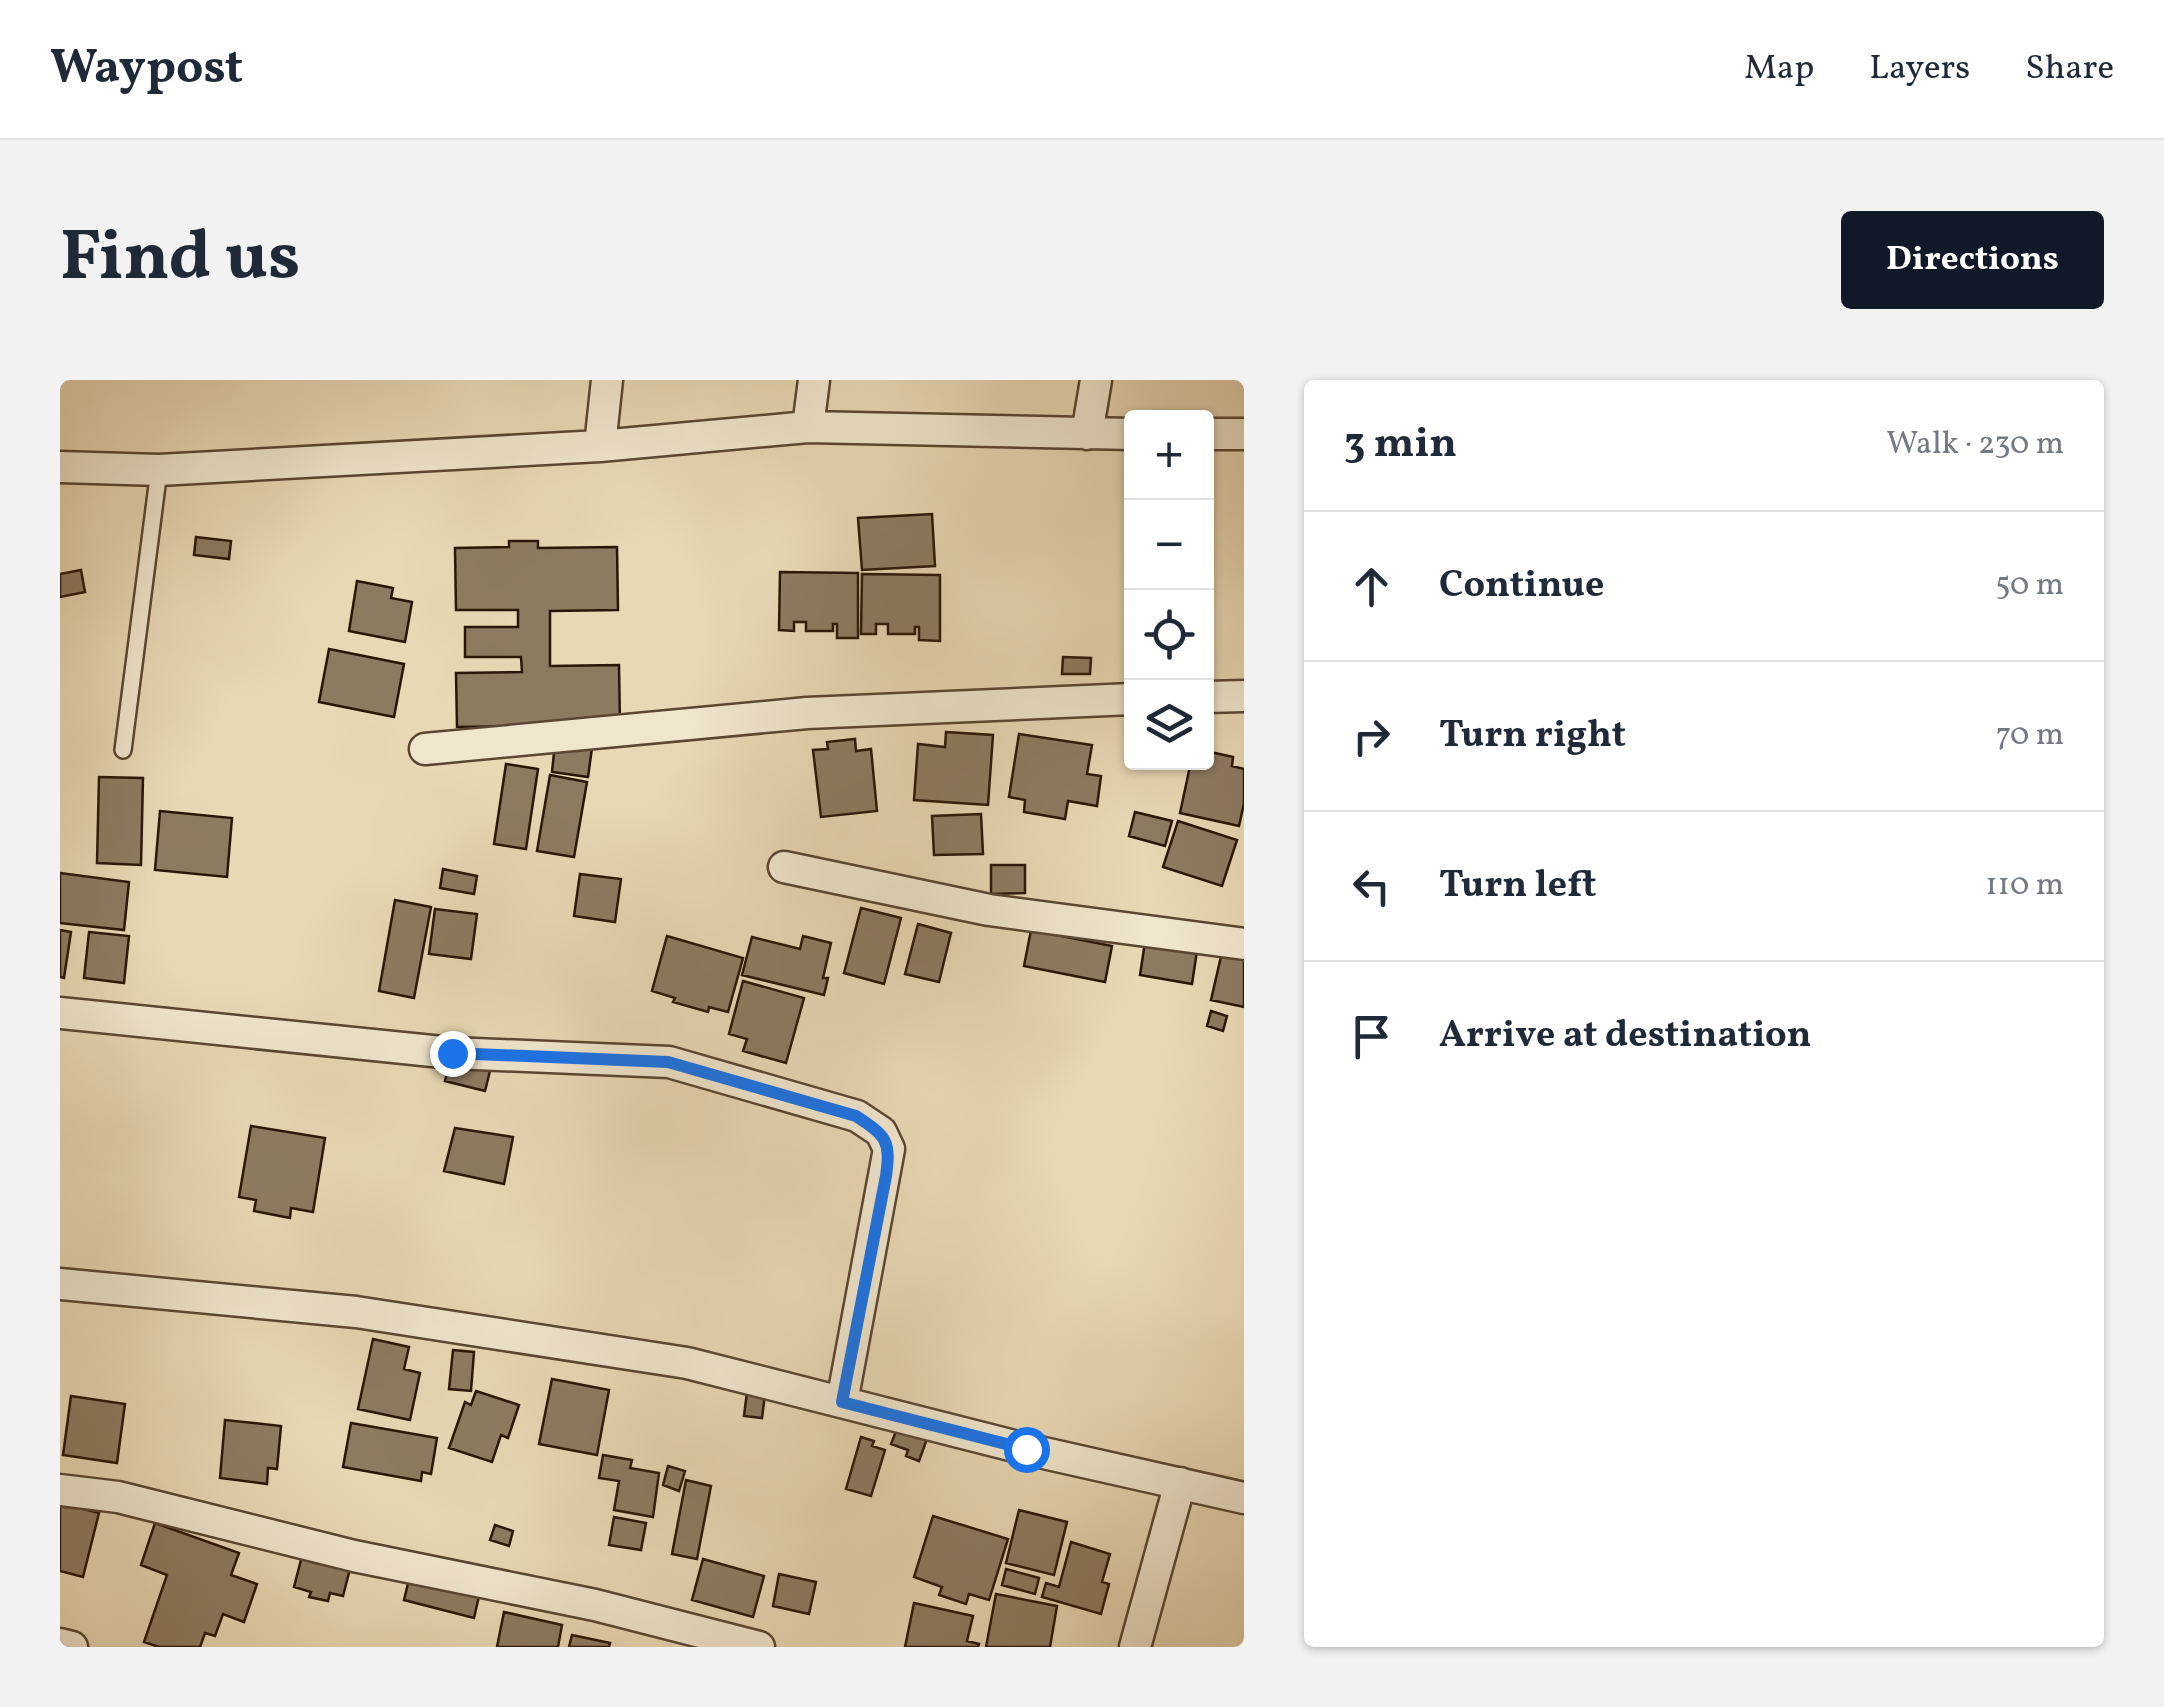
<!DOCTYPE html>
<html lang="en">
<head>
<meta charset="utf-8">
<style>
	body { margin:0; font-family:Vollkorn,serif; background:#f2f2f3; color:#1f2937 }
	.controls { position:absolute; right:30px; top:30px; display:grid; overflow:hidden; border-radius:10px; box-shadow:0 2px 8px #0004 }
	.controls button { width:90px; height:90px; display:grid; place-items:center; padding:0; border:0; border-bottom:2px solid #e0e1e3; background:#fff; color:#1f2937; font:50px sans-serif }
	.stop { position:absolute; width:30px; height:30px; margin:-22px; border:8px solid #1a73e8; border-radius:50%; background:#fff }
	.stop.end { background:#1a73e8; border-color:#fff; box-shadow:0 2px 10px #0008 }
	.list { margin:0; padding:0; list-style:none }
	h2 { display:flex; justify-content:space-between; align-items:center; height:130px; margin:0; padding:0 40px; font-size:42px }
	h2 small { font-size:32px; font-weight:400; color:#747a83 }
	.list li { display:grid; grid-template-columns:65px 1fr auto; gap:30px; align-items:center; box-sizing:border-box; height:150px; padding:0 40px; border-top:2px solid #e0e1e3 }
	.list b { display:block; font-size:38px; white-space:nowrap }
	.list em { font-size:32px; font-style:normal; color:#747a83 }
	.icon { flex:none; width:55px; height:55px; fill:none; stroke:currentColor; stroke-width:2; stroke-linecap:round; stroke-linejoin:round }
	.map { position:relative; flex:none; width:1184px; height:1267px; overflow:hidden; border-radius:10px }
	header { display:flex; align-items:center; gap:60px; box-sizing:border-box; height:140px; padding:0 50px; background:#fff; border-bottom:2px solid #e0e1e3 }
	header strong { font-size:48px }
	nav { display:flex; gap:55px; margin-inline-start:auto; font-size:35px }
	.intro { display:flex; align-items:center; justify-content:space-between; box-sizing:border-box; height:240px; padding:0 60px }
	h1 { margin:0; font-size:70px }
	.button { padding:25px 45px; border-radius:10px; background:#111827; color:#fff; font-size:35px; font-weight:700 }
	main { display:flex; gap:60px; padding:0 60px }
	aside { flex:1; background:#fff; border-radius:10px; box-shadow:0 2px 8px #0004 }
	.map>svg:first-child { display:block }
</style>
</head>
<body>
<header>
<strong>Waypost</strong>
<nav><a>Map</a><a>Layers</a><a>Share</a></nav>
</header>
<div class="intro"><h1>Find us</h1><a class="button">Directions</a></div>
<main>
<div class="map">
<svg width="1184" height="1267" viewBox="0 0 1184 1267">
	<rect width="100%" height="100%" fill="#e8d8b4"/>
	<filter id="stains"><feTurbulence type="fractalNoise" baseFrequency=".002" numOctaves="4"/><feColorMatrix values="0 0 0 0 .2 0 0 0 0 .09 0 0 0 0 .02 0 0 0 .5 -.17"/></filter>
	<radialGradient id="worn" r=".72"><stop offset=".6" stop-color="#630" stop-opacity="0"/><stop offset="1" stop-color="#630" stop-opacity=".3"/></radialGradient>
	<path fill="#8d7b61" stroke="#2a1607" stroke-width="2.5" d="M872,134L875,186L802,190L798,138Z
		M136,157L171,161L169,179L134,175Z
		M449,161H478V168L557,167L558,230L490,231V286L559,285L560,345L397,347L396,293L462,292L461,277H405V247H458V230H396L395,168L449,167Z
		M21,190L25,212L0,217V194Z
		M720,192L798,193V258H777V244H773V251H746V242H734V251L719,250Z
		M802,194L880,195V261L859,260V247H855V254H828V244H816V254H801Z
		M297,201L333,208L331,218L352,222L345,262L289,251Z
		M269,269L344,284L334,337L259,322Z
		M1003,277L1031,278L1030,294H1002Z
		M886,352L933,355L928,425L854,420L858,364L885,367Z
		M959,354L1032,365L1027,394L1041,396L1037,426L1008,421L1005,439L964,432L965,420L949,417Z
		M795,359L796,371L811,369L817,431L761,437L753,370L768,369L767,362Z
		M495,363L532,368L528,397L492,392Z
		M1146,371L1173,377L1172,386L1184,389V423L1179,446L1120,433L1130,386L1140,389L1142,382H1146Z
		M446,384L478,389L466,469L434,464Z
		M490,395L527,402L514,477L477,471Z
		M39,397L83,398L81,485L37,483Z
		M100,431L172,438L167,497L95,490Z
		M1075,432L1112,441L1105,466L1069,456Z
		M921,434L923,474L874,475L872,436Z
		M1118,441L1177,460L1162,506L1103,487Z
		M931,485H965V513L931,514Z
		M383,489L417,496L414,514L380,508Z
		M0,493L69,502L64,550L0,543Z
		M520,494L561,499L555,542L514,536Z
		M335,520L371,527L354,618L319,611Z
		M801,528L841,538L824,604L784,593Z
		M375,529L417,534L411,579L369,574Z
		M858,544L891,553L879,602L845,594Z
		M0,550L11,552L4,598L0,597Z
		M971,550L1052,566L1045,602L964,586Z
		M29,552L69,556L64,603L24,598Z
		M607,556L683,578L668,632L649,627L648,632L613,622L615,618L592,611Z
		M743,556L771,563L763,598H768L764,615L682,595L692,557L740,569Z
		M1085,562L1137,571L1132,604L1080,595Z
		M1162,572L1184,578V627L1151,620Z
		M683,601L744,618L726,683L683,671L687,659L669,654Z
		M1151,631L1167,636L1163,651L1147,646Z
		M392,673L432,683L425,711L385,701Z
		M191,746L265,758L253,832L231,828L230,838L194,831L196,820L179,817Z
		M395,748L453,757L444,804L384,791Z
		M313,959L349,967L344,989L360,993L350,1040L298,1029Z
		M393,970L414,972L411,1011L389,1009Z
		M492,999L549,1010L537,1075L479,1064Z
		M416,1011L459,1025L448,1058L441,1055L432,1082L389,1068L405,1022L411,1025Z
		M687,1012L705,1014L702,1038L684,1036Z
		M11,1016L65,1024L57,1083L3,1075Z
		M165,1040L221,1046L217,1089L208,1088L207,1104L160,1098Z
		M291,1043L377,1058L371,1094L362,1092L361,1101L283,1087Z
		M838,1046L868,1056L859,1081L846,1076L848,1070L831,1064Z
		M801,1057L814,1061L812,1066L825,1070L811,1116L786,1109Z
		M543,1075L572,1080L570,1088L599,1093L593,1137L554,1130L559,1101L539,1098Z
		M608,1086L625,1091L619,1111L603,1105Z
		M626,1100L651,1106L637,1179L612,1174Z
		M0,1123L39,1133L23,1197L0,1191Z
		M959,1130L1007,1142L994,1195L946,1183Z
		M873,1136L948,1159L929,1220L909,1214L906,1224L879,1215L882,1207L854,1197Z
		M554,1137L586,1143L581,1170L549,1165Z
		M95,1143L179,1173L171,1195L197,1204L184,1242L163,1234L155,1256L145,1253L140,1267H99L84,1262L107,1195L81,1185Z
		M435,1145L453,1151L449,1166L430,1160Z
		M1011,1162L1050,1174L1042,1202L1049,1204L1041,1234L982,1217L986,1203L999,1207Z
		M243,1172L291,1185L283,1216L270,1213L268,1221L249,1217L251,1212L234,1207Z
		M643,1179L704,1196L693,1237L632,1220Z
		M946,1189L979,1198L975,1214L942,1205Z
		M719,1194L756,1202L749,1234L713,1226Z
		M350,1195L420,1212L414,1238L344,1220Z
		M936,1214L997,1226L990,1267H926Z
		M854,1223L913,1236L907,1261L919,1264L918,1267H845Z
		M444,1232L502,1245L498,1267H437Z
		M512,1255L550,1263L549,1267H509Z"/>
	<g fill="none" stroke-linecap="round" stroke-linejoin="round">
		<defs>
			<path id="lane" d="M63,370L99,90"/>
			<path id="street" d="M748,47L754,0
				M1027,54L1036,0
				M1146,54H1184
				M540,66L547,0
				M0,87L99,90L540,66L748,47L1072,54
				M1146,317L1184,316
				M365,369L747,333L1072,319
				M724,487L929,530L1184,564
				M0,633L392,673L609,682L797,736L821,752L829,769L782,1022
				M0,904L296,932L627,983L966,1069L1184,1118
				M0,1110L58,1117L294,1176L535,1225L699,1267
				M0,1264L12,1267
				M1075,1267L1120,1103"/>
		</defs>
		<use href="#lane" stroke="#5a4632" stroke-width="20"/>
		<use href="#street" stroke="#5a4632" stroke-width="35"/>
		<use href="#lane" stroke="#f0e6ce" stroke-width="15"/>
		<use href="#street" stroke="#f0e6ce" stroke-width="30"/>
	</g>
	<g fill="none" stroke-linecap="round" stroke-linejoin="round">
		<path stroke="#1a73e8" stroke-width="12" d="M392,673L608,682L796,736C826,756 831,760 826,796L782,1022L966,1069"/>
	</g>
	<rect width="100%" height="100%" filter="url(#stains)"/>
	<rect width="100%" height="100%" fill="url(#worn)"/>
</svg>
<div class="controls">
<button>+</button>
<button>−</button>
<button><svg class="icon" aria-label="locate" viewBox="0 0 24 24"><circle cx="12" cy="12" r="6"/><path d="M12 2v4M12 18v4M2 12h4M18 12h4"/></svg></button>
<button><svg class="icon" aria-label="layers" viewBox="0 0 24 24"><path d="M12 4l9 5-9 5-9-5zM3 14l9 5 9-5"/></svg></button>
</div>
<div class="stop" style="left:966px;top:1069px"></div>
<div class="stop end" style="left:392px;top:673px"></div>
</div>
<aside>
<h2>3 min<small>Walk · 230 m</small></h2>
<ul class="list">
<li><svg class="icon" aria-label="ahead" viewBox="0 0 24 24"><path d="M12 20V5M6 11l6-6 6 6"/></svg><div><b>Continue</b></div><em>50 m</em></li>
<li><svg class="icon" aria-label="right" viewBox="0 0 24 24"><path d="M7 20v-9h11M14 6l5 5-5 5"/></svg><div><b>Turn right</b></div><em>70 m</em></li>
<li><svg class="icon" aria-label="left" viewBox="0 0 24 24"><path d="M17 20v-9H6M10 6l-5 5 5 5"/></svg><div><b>Turn left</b></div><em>110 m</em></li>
<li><svg class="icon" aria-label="arrive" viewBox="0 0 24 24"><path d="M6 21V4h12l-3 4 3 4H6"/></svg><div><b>Arrive at destination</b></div></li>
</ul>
</aside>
</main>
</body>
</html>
